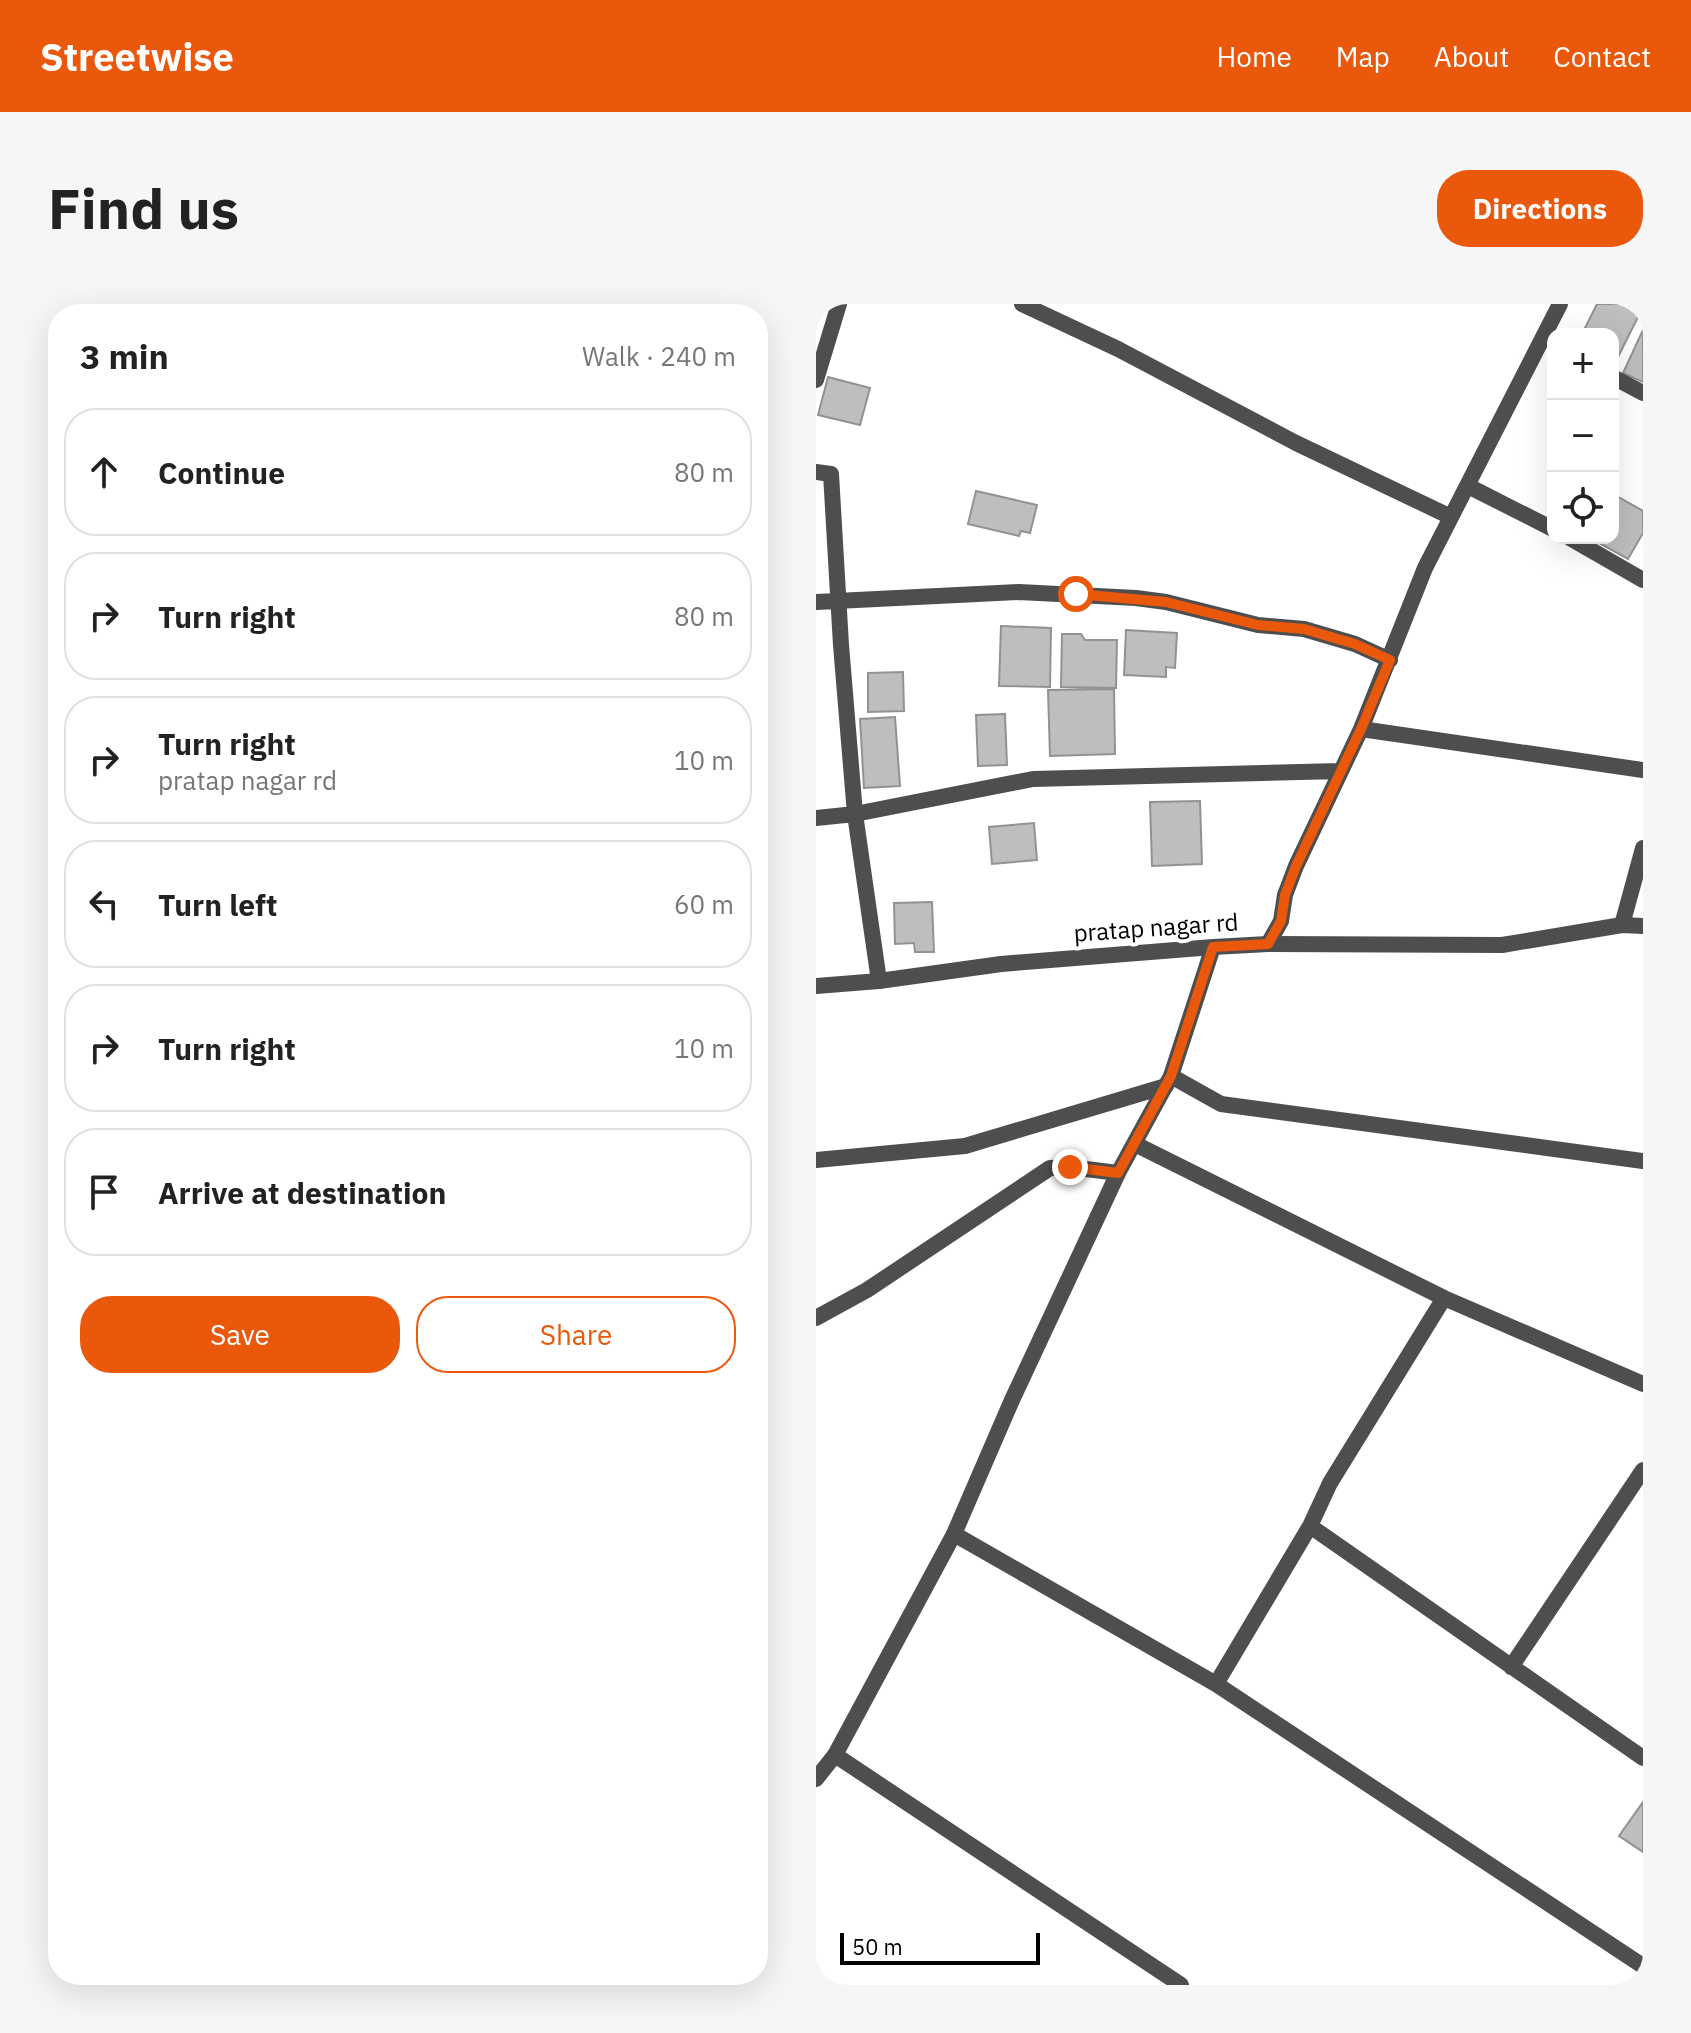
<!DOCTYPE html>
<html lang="en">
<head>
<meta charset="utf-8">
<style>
	body { margin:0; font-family:"IBM Plex Sans",sans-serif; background:#f6f6f6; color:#222 }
	.controls { position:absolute; right:24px; top:24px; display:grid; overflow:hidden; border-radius:16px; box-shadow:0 8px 32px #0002 }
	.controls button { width:72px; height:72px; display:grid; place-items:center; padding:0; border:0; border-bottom:2px solid #e0e0e0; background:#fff; color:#222; font:40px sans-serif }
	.scale { position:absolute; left:24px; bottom:20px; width:200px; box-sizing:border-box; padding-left:8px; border:4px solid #000; border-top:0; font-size:22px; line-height:28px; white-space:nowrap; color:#000; -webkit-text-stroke:6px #fff; paint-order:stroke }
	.stop { position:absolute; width:24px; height:24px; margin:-18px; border:6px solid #ea580c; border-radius:50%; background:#fff }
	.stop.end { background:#ea580c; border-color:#fff; box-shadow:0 2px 8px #0008 }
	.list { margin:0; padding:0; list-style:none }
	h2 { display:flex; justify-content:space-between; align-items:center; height:104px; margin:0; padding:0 32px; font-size:34px }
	h2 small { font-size:26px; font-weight:400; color:#767676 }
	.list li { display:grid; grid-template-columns:52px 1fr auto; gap:24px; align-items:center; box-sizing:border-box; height:128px; margin:0 16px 16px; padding:0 16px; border:2px solid #e0e0e0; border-radius:32px }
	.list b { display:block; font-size:30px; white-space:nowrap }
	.list p { margin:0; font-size:26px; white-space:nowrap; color:#767676 }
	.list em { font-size:26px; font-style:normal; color:#767676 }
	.actions { display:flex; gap:16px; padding:24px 32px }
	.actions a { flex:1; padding:18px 0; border:2px solid #ea580c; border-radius:32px; text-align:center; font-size:28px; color:#ea580c }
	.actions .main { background:#ea580c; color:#fff }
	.icon { flex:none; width:44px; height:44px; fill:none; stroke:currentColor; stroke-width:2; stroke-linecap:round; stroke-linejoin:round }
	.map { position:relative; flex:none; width:827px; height:1681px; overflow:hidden; border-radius:32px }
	header { display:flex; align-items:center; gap:48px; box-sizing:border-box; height:112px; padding:0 40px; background:#ea580c; color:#fff }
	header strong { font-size:38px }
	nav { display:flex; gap:44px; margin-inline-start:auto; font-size:28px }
	.intro { display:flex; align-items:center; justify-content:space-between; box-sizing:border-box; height:192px; padding:0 48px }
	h1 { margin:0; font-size:56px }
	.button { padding:20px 36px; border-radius:32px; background:#ea580c; color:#fff; font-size:28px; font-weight:700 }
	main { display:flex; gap:48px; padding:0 48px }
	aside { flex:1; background:#fff; border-radius:32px; box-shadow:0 8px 32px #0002 }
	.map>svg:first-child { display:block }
</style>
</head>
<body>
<header>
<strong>Streetwise</strong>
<nav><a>Home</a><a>Map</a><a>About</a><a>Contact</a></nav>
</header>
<div class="intro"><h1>Find us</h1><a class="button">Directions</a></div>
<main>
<aside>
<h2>3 min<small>Walk · 240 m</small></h2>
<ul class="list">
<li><svg class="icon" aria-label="ahead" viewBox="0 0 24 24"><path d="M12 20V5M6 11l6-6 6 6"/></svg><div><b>Continue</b></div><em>80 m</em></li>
<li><svg class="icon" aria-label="right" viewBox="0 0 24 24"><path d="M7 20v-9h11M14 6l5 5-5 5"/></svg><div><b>Turn right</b></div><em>80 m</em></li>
<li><svg class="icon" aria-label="right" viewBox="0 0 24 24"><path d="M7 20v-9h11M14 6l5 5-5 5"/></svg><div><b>Turn right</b><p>pratap nagar rd</p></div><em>10 m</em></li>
<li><svg class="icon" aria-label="left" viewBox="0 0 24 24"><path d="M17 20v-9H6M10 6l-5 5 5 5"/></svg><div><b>Turn left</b></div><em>60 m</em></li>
<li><svg class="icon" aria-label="right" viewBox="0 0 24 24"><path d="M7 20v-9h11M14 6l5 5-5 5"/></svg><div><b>Turn right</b></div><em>10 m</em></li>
<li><svg class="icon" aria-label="arrive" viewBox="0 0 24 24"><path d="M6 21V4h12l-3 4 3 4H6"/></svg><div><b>Arrive at destination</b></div></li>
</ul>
<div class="actions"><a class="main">Save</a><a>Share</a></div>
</aside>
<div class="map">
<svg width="827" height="1681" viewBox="0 0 827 1681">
	<rect width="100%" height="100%" fill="#fff"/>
	<path fill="#bebebe" stroke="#929292" stroke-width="2" d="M781,0H821L827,3L797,63V30H766Z
		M827,26V78L807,69Z
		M12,73L54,84L44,121L2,111Z
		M160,187L221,201L214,229L205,227L203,232L152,220Z
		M799,191L827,207V229L812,255L774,234H797Z
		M185,322L235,324L234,383L183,382Z
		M310,326L361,329L359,364L350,363V373L308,371Z
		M246,330H265L269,336H301L300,384L245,383Z
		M87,368L88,407L52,408V369Z
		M298,385L299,450L234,452L232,386Z
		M189,410L191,461L162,462L160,411Z
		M79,413L84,482L48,484L44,415Z
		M384,497L386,560L336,562L334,498Z
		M218,519L221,556L176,560L173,523Z
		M116,598L118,648H99L98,639L79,640L78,599Z
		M827,1498V1548L803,1532Z"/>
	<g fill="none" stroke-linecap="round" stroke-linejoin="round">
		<path stroke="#4e4e4e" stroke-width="16" d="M206,0L302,45L480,139L635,213
			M797,73L827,89
			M0,76L23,0
			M0,168L15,170L25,341L39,510L63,677
			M652,182L737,225
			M754,234L827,276
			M0,298L203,288L320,294L350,298L442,321L488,325L539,340L574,356
			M545,425L827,466
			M0,514L39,510L217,475L524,467
			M806,621L827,544
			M452,640L465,617L469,591L480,562L545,425L609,264L744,0
			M355,772L405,800L827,857
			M319,840L628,994L827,1080
			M0,856L149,842L350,782
			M0,1014L51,986L234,864L254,863L302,869
			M494,1222L827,1454
			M138,1230L400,1380L827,1662
			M695,1363L827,1166
			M400,1380L494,1222L514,1179L628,994
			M19,1451L365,1681"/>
		<path stroke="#4e4e4e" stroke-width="16" d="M0,682L63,677L185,660L397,643L452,640L686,641L806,621L827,622
			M0,1475L19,1451L138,1230L196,1096L302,869L355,772L397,643"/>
	</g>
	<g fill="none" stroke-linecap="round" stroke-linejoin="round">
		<path stroke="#ea580c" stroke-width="10" d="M254,863L302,869L355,772L397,643L452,640L465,617L469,591L480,562L545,425L574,356L539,340L488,325L442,321L350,298L260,290"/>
	</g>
	<g text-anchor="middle" stroke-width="8" stroke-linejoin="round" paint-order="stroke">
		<g font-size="24" fill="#000" stroke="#fff">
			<text transform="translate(340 624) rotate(-4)" y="8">pratap nagar rd</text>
		</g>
	</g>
</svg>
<div class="controls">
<button>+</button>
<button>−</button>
<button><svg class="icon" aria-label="locate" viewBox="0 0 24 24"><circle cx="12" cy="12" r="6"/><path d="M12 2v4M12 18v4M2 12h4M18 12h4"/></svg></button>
</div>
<div class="scale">50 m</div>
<div class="stop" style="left:260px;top:290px"></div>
<div class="stop end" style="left:254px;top:863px"></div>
</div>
</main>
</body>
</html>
